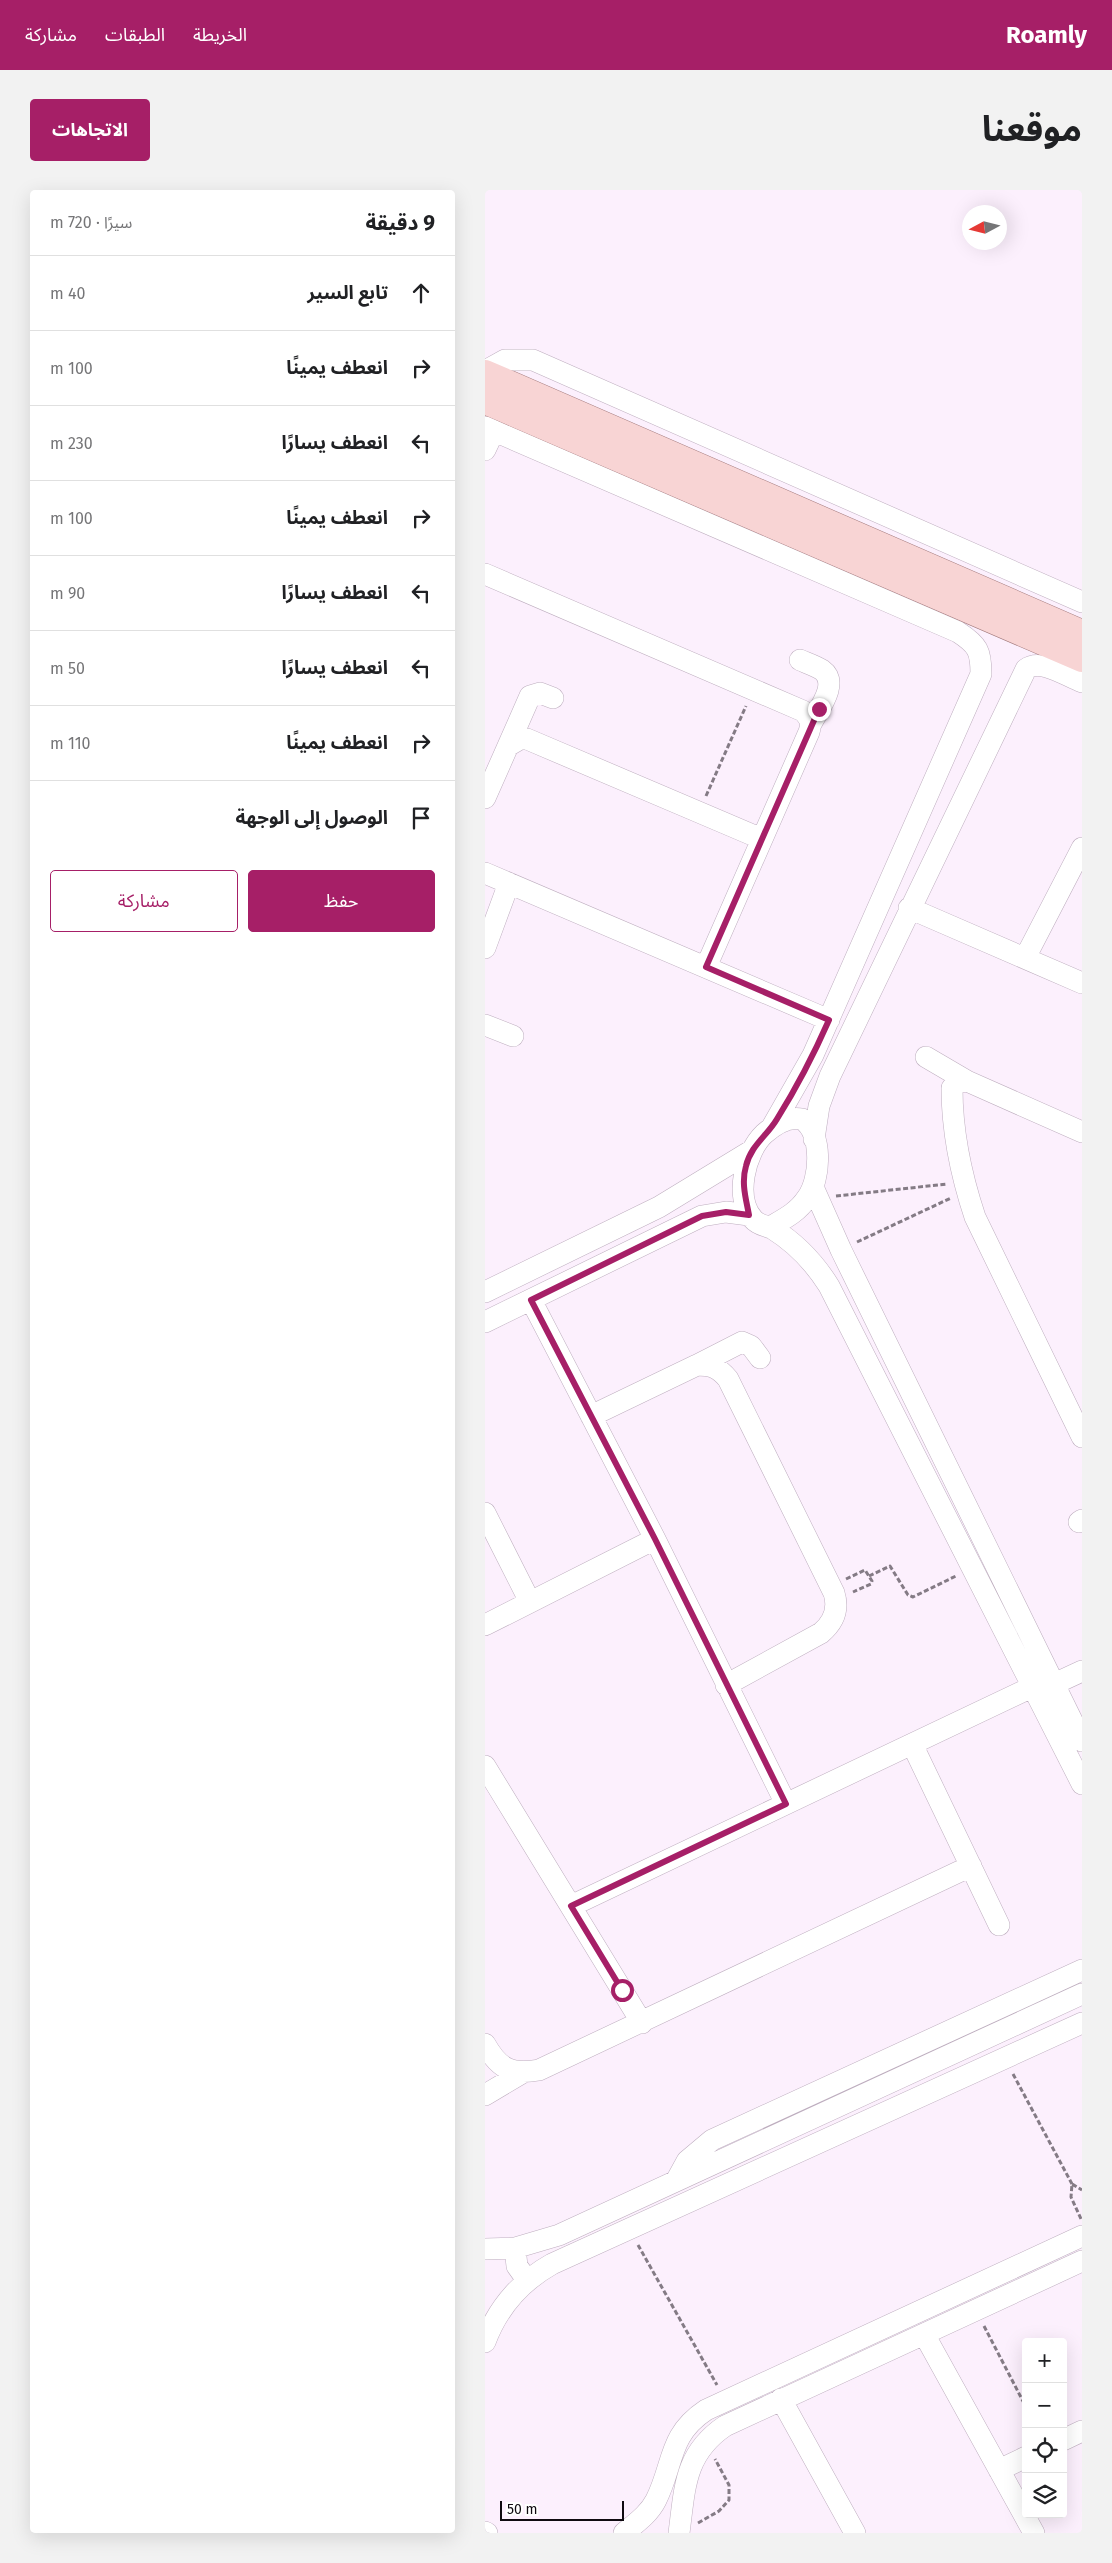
<!DOCTYPE html>
<html lang="ar">
<head>
<meta charset="utf-8">
<style>
	body { margin:0; font-family:"Fira Sans","Noto Sans Arabic",sans-serif; background:#f2f2f2; color:#202124; direction:rtl }
	.controls { position:absolute; right:15px; bottom:15px; display:grid; overflow:hidden; border-radius:5px; box-shadow:0 5px 20px #0002 }
	.controls button { width:45px; height:45px; display:grid; place-items:center; padding:0; border:0; border-bottom:1px solid #e0e0e0; background:#fff; color:#202124; font:25px sans-serif }
	.compass { position:absolute; left:477px; top:15px; width:45px; height:45px; border-radius:50%; background:#fff; box-shadow:0 5px 20px #0002; rotate:263deg }
	.scale { position:absolute; left:15px; bottom:12px; width:124px; box-sizing:border-box; padding-left:5px; border:2px solid #0f0a10; border-top:0; font-size:14px; line-height:18px; white-space:nowrap; color:#0f0a10; -webkit-text-stroke:4px #fff; paint-order:stroke }
	.stop { position:absolute; width:15px; height:15px; margin:-11px; border:4px solid #a61f67; border-radius:50%; background:#fff }
	.stop.end { background:#a61f67; border-color:#fff; box-shadow:0 1px 5px #0008 }
	.list { margin:0; padding:0; list-style:none }
	h2 { display:flex; justify-content:space-between; align-items:center; height:65px; margin:0; padding:0 20px; font-size:21px }
	h2 small { font-size:16px; font-weight:400; color:#757577 }
	.list li { display:grid; grid-template-columns:32px 1fr auto; gap:15px; align-items:center; box-sizing:border-box; height:75px; padding:0 20px; border-top:1px solid #e0e0e0 }
	.list b { display:block; font-size:19px; white-space:nowrap }
	.list em { font-size:16px; font-style:normal; color:#757577 }
	.actions { display:flex; gap:10px; padding:15px 20px }
	.actions a { flex:1; padding:11px 0; border:1px solid #a61f67; border-radius:5px; text-align:center; font-size:18px; color:#a61f67 }
	.actions .main { background:#a61f67; color:#fff }
	.icon { flex:none; width:28px; height:28px; fill:none; stroke:currentColor; stroke-width:2; stroke-linecap:round; stroke-linejoin:round }
	.map { position:relative; flex:none; width:597px; height:2343px; overflow:hidden; direction:ltr; border-radius:5px }
	header { display:flex; align-items:center; gap:30px; box-sizing:border-box; height:70px; padding:0 25px; background:#a61f67; color:#fff }
	header strong { font-size:24px }
	nav { display:flex; gap:28px; margin-inline-start:auto; font-size:18px }
	.intro { display:flex; align-items:center; justify-content:space-between; box-sizing:border-box; height:120px; padding:0 30px }
	h1 { margin:0; font-size:35px }
	.button { padding:12px 22px; border-radius:5px; background:#a61f67; color:#fff; font-size:18px; font-weight:700 }
	main { display:flex; gap:30px; padding:0 30px }
	aside { flex:1; background:#fff; border-radius:5px; box-shadow:0 5px 20px #0002 }
	.map>svg:first-child { display:block }
</style>
</head>
<body>
<header>
<strong>Roamly</strong>
<nav><a>الخريطة</a><a>الطبقات</a><a>مشاركة</a></nav>
</header>
<div class="intro"><h1>موقعنا</h1><a class="button">الاتجاهات</a></div>
<main>
<div class="map">
<svg width="597" height="2343" viewBox="0 0 597 2343">
	<rect width="100%" height="100%" fill="#fcf0fd"/>
	<g fill="none" stroke-linecap="round" stroke-linejoin="round">
		<defs>
			<path id="minor" d="M0,181L20,170H48L597,412
				M0,237L473,442C493,455 496,461 496,484L328,865L287,937
				M0,260L9,241
				M0,384L318,521C325,528 327,533 324,542L221,777
				M315,470C322,473 331,476 337,480C355,493 333,520 326,534
				M23,556L45,506L55,503L68,508
				M0,608L23,556L35,549H42L277,649
				M0,683L344,830
				M424,718L597,793
				M0,758L24,693
				M540,768L597,658
				M0,835L28,846
				M441,867L482,891
				M597,942L482,891L473,892L467,898C467,943 476,985 490,1027L597,1247
				M329,949L334,916L345,886L541,479C556,468 581,486 597,492
				M328,997L356,1060L597,1551
				M285,1037C299,1029 313,1022 322,1008C336,989 338,943 317,929C303,926 289,935 279,944C260,962 249,1008 268,1029C274,1036 281,1035 288,1039C312,1054 329,1072 344,1096L597,1594
				M0,1102L174,1017L266,961
				M46,1110L170,1349L301,1614
				M0,1132L217,1026L241,1022L264,1025
				M212,1175L257,1152L266,1156L275,1168
				M106,1226L212,1175C227,1175 234,1178 243,1189L349,1403C354,1419 349,1432 336,1443L241,1495
				M0,1323L45,1412
				M594,1332L597,1330
				M0,1435L170,1349
				M569,1494L597,1481
				M427,1554L514,1735
				M0,1576L157,1833
				M86,1716L547,1497
				M0,1854C14,1879 26,1885 54,1880L486,1676
				M0,1905L37,1883
				M191,1991L202,1971L227,1950L597,1780
				M30,2058L32,2076L42,2090
				M0,2059L30,2058L74,2045L597,1804
				M439,2144L549,2343
				M0,2152C13,2117 35,2092 67,2074L597,1833
				M296,2209L370,2343
				M578,2250L597,2241
				M514,2280L541,2267
				M0,2342L2,2343
				M139,2343C151,2333 164,2324 171,2310C189,2274 183,2245 221,2220L597,2046
				M194,2343C200,2298 199,2264 240,2236L597,2071"/>
			<path id="major" d="M0,184L597,444
				M0,210L597,468"/>
		</defs>
		<use href="#minor" stroke="#beaebf" stroke-width="22"/>
		<use href="#major" stroke="#a37b7d" stroke-width="29"/>
		<path stroke="#847b85" stroke-width="3" stroke-dasharray="5 2.5" stroke-linecap="butt" d="M221,606L261,516
			M351,1006L462,994
			M372,1052L466,1008
			M384,1386L405,1376L423,1405L428,1407L471,1386
			M361,1389L380,1380L387,1391L386,1394L368,1402
			M528,1884L587,1994
			M596,2029L586,2007L587,1994L597,2000
			M153,2055L232,2195
			M499,2136L541,2217
			M213,2333L234,2321L244,2310V2295L230,2269"/>
		<use href="#minor" stroke="#fff" stroke-width="21"/>
		<use href="#major" stroke="#f8d4d4" stroke-width="28"/>
	</g>
	<g fill="none" stroke-linecap="round" stroke-linejoin="round">
		<path stroke="#a61f67" stroke-width="6" d="M137,1800L86,1716L301,1614L170,1349L46,1110L217,1026L241,1022L264,1025C261,1009 256,993 261,976C266,955 282,946 292,929C312,897 329,864 344,830L221,777L334,519"/>
	</g>
</svg>
<div class="controls">
<button>+</button>
<button>−</button>
<button><svg class="icon" aria-label="locate" viewBox="0 0 24 24"><circle cx="12" cy="12" r="6"/><path d="M12 2v4M12 18v4M2 12h4M18 12h4"/></svg></button>
<button><svg class="icon" aria-label="layers" viewBox="0 0 24 24"><path d="M12 4l9 5-9 5-9-5zM3 14l9 5 9-5"/></svg></button>
</div>
<svg class="compass" viewBox="-18 -18 36 36"><path d="M0-13l5 13h-10z" fill="#e53935"/><path d="M0 13l5-13h-10z" fill="#757577"/></svg>
<div class="scale">50 m</div>
<div class="stop" style="left:137px;top:1800px"></div>
<div class="stop end" style="left:334px;top:519px"></div>
</div>
<aside>
<h2>9 دقيقة<small>سيرًا · 720 m</small></h2>
<ul class="list">
<li><svg class="icon" aria-label="ahead" viewBox="0 0 24 24"><path d="M12 20V5M6 11l6-6 6 6"/></svg><div><b>تابع السير</b></div><em>40 m</em></li>
<li><svg class="icon" aria-label="right" viewBox="0 0 24 24"><path d="M7 20v-9h11M14 6l5 5-5 5"/></svg><div><b>انعطف يمينًا</b></div><em>100 m</em></li>
<li><svg class="icon" aria-label="left" viewBox="0 0 24 24"><path d="M17 20v-9H6M10 6l-5 5 5 5"/></svg><div><b>انعطف يسارًا</b></div><em>230 m</em></li>
<li><svg class="icon" aria-label="right" viewBox="0 0 24 24"><path d="M7 20v-9h11M14 6l5 5-5 5"/></svg><div><b>انعطف يمينًا</b></div><em>100 m</em></li>
<li><svg class="icon" aria-label="left" viewBox="0 0 24 24"><path d="M17 20v-9H6M10 6l-5 5 5 5"/></svg><div><b>انعطف يسارًا</b></div><em>90 m</em></li>
<li><svg class="icon" aria-label="left" viewBox="0 0 24 24"><path d="M17 20v-9H6M10 6l-5 5 5 5"/></svg><div><b>انعطف يسارًا</b></div><em>50 m</em></li>
<li><svg class="icon" aria-label="right" viewBox="0 0 24 24"><path d="M7 20v-9h11M14 6l5 5-5 5"/></svg><div><b>انعطف يمينًا</b></div><em>110 m</em></li>
<li><svg class="icon" aria-label="arrive" viewBox="0 0 24 24"><path d="M6 21V4h12l-3 4 3 4H6"/></svg><div><b>الوصول إلى الوجهة</b></div></li>
</ul>
<div class="actions"><a class="main">حفظ</a><a>مشاركة</a></div>
</aside>
</main>
</body>
</html>
